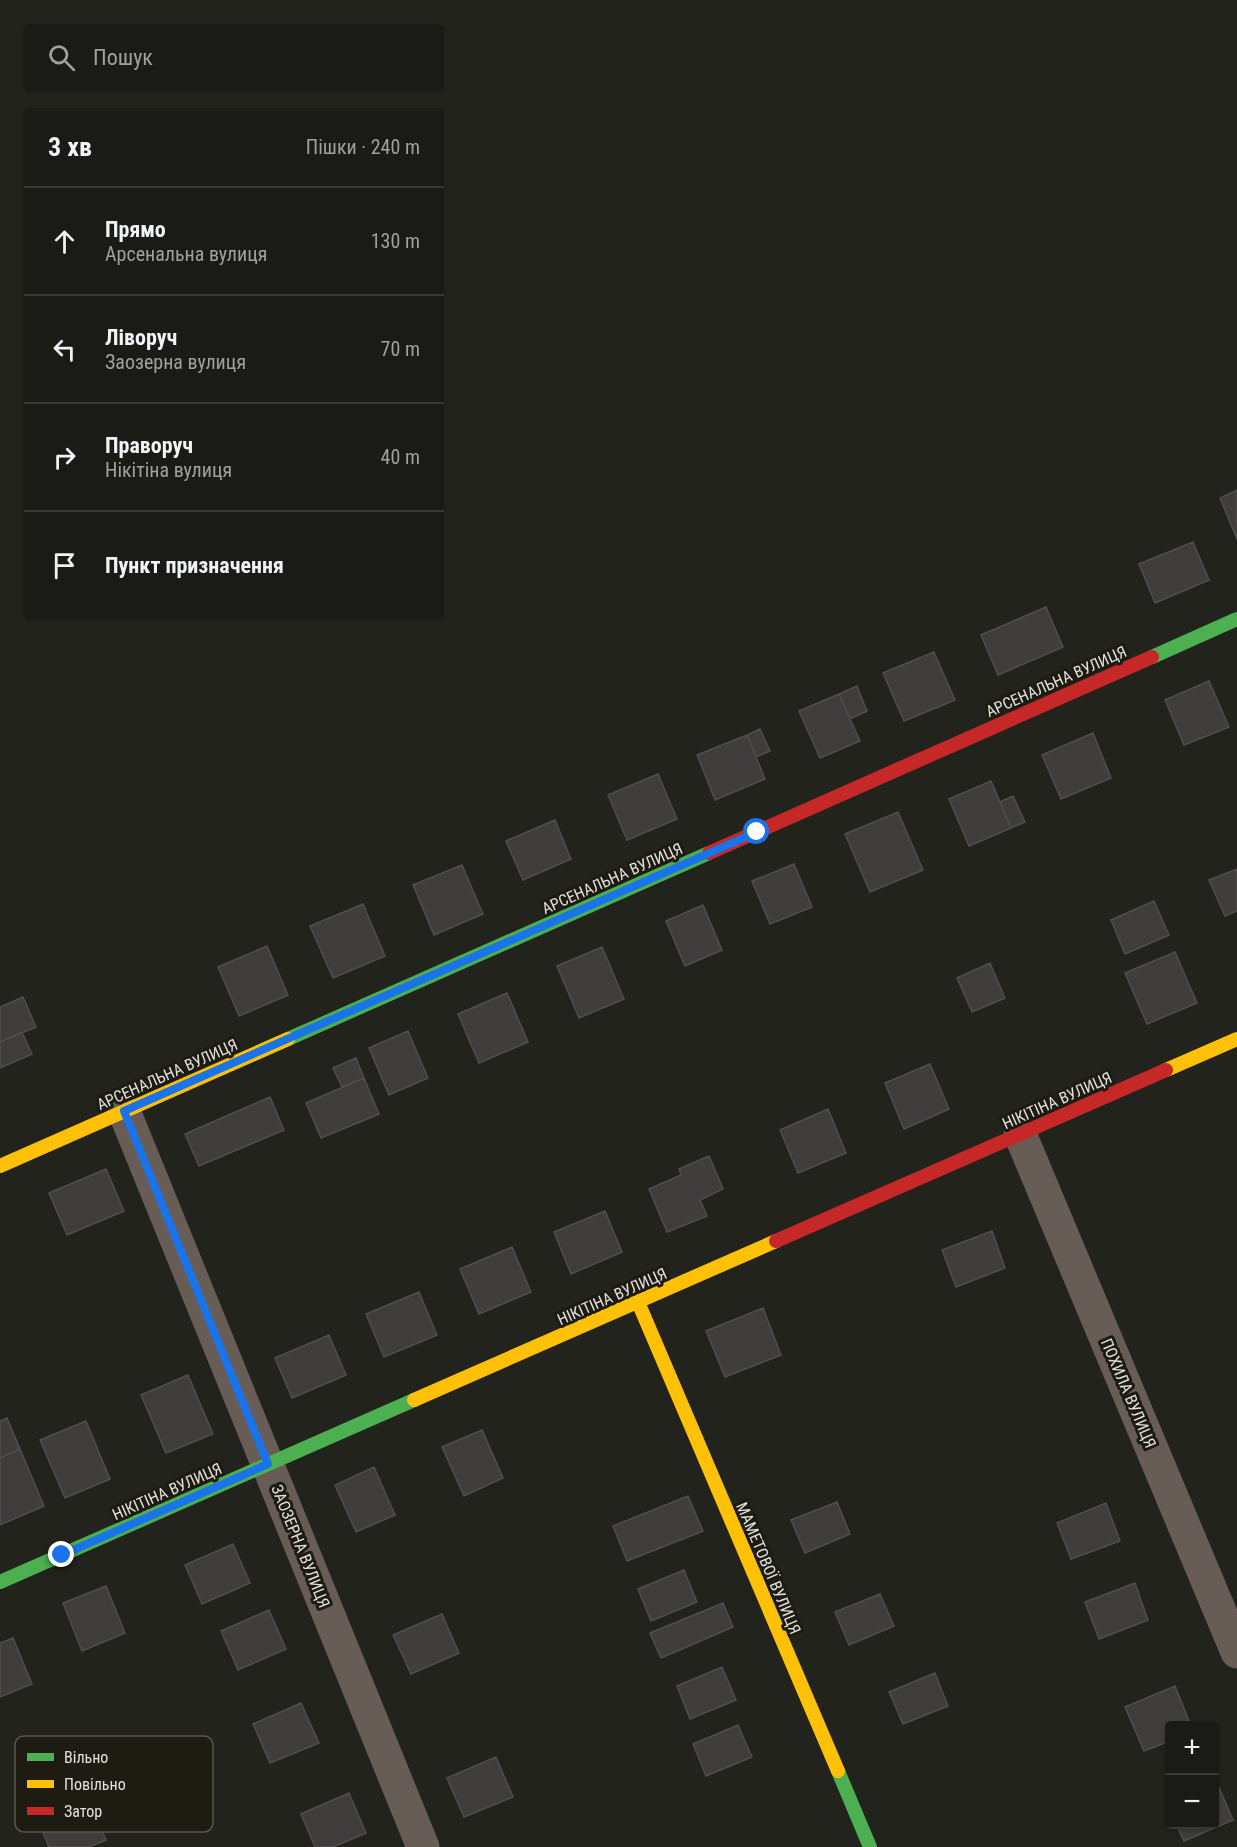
<!DOCTYPE html>
<html lang="uk">
<head>
<meta charset="utf-8">
<style>
	body { margin:0; font-family:"Roboto Condensed",sans-serif; background:#272723; color:#f1f3f6 }
	.controls { position:absolute; right:18px; bottom:18px; display:grid; overflow:hidden; border-radius:6px; box-shadow:0 2px 4px #0004 }
	.controls button { width:54px; height:54px; display:grid; place-items:center; padding:0; border:0; border-bottom:2px solid #383835; background:#1a1a16; color:#f1f3f6; font:30px sans-serif }
	.stop { position:absolute; width:18px; height:18px; margin:-14px; border:4px solid #1a73e8; border-radius:50%; background:#fff }
	.stop.end { background:#1a73e8; border-color:#fff; box-shadow:0 2px 6px #0008 }
	.list { margin:0; padding:0; list-style:none }
	h2 { display:flex; justify-content:space-between; align-items:center; height:78px; margin:0; padding:0 24px; font-size:26px }
	h2 small { font-size:20px; font-weight:400; color:#9fa1a1 }
	.list li { display:grid; grid-template-columns:39px 1fr auto; gap:18px; align-items:center; box-sizing:border-box; height:108px; padding:0 24px; border-top:2px solid #383835 }
	.list b { display:block; font-size:22px; white-space:nowrap }
	.list p { margin:0; font-size:20px; white-space:nowrap; color:#9fa1a1 }
	.list em { font-size:20px; font-style:normal; color:#9fa1a1 }
	.icon { flex:none; width:33px; height:33px; fill:none; stroke:currentColor; stroke-width:2; stroke-linecap:round; stroke-linejoin:round }
	.map { position:relative; flex:none; width:1237px; height:1847px; overflow:hidden }
	.search { position:absolute; background:#1a1a16; box-shadow:0 2px 4px #0004; left:24px; top:24px; width:420px; height:66px; display:flex; align-items:center; gap:15px; box-sizing:border-box; padding:0 21px; border-radius:6px; color:#9fa1a1; font-size:22px }
	.panel { position:absolute; background:#1a1a16; box-shadow:0 2px 4px #0004; left:24px; top:108px; width:420px; height:510px; border-radius:6px }
	.map>svg:first-child { display:block }
</style>
</head>
<body>
<div class="map">
<svg width="1237" height="1847" viewBox="0 0 1237 1847">
	<rect width="100%" height="100%" fill="#23231e"/>
	<path fill="#403e3d" stroke="#504e4d" stroke-width="1.5" d="M1237,490V539L1220,498Z
		M1193,542L1209,580L1155,603L1139,564Z
		M1046,607L1063,647L998,675L981,635Z
		M934,652L955,700L904,721L883,673Z
		M1209,681L1229,727L1184,745L1165,700Z
		M857,686L867,711L850,719L839,694Z
		M839,694L860,741L820,758L799,711Z
		M760,729L770,751L756,757L747,735Z
		M1093,733L1111,778L1061,799L1042,755Z
		M747,735L765,779L715,800L697,755Z
		M658,774L677,819L627,840L608,795Z
		M991,781L1011,828L969,846L949,799Z
		M1013,796L1025,822L1011,828L1000,802Z
		M898,812L923,870L870,892L845,834Z
		M555,820L571,859L523,880L506,841Z
		M794,864L812,907L770,924L752,881Z
		M462,865L483,914L434,935L413,885Z
		M1237,869V911L1225,916L1209,880Z
		M1154,901L1169,935L1125,954L1111,920Z
		M363,904L385,956L333,978L310,926Z
		M703,905L722,950L685,966L666,921Z
		M267,946L288,995L239,1016L218,967Z
		M602,947L624,999L579,1018L557,966Z
		M1175,952L1197,1003L1147,1024L1125,973Z
		M990,963L1005,998L972,1012L957,978Z
		M507,993L528,1042L479,1063L458,1014Z
		M23,997L36,1027L0,1042V1007Z
		M408,1031L428,1078L389,1095L369,1048Z
		M22,1032L32,1054L0,1068V1042Z
		M356,1058L364,1078L342,1087L333,1068Z
		M930,1064L949,1109L904,1129L885,1083Z
		M364,1078L379,1114L321,1138L306,1103Z
		M270,1097L284,1130L199,1166L185,1134Z
		M828,1109L846,1153L798,1173L780,1130Z
		M709,1156L723,1189L700,1200L707,1216L667,1232L649,1189L681,1175L679,1169Z
		M106,1169L124,1211L67,1235L49,1193Z
		M605,1211L622,1252L571,1274L554,1232Z
		M992,1231L1005,1268L956,1287L942,1250Z
		M512,1247L531,1292L479,1314L460,1269Z
		M419,1292L437,1335L384,1357L366,1314Z
		M763,1308L781,1355L725,1377L706,1331Z
		M329,1335L346,1375L292,1398L275,1358Z
		M188,1375L213,1434L166,1453L141,1395Z
		M7,1418L20,1449L0,1458V1421Z
		M86,1421L110,1479L65,1498L40,1440Z
		M482,1430L503,1478L464,1496L442,1447Z
		M20,1449L44,1506L0,1525V1458Z
		M374,1467L395,1515L356,1532L335,1485Z
		M688,1496L703,1531L627,1561L613,1526Z
		M837,1502L850,1534L805,1553L791,1520Z
		M1106,1503L1120,1541L1071,1559L1057,1523Z
		M233,1544L250,1583L202,1604L185,1565Z
		M684,1570L697,1602L651,1621L638,1589Z
		M1135,1583L1148,1620L1099,1639L1085,1602Z
		M106,1586L125,1633L82,1651L63,1603Z
		M880,1594L894,1626L849,1645L835,1612Z
		M723,1603L733,1627L661,1658L650,1633Z
		M269,1610L286,1649L238,1670L221,1631Z
		M442,1614L459,1653L411,1674L393,1635Z
		M13,1638L32,1684L0,1697V1643Z
		M722,1667L736,1700L690,1719L677,1686Z
		M935,1673L948,1706L903,1724L889,1692Z
		M1175,1686L1191,1726H1170V1741L1144,1751L1125,1707Z
		M301,1703L319,1743L270,1763L253,1724Z
		M738,1725L752,1757L706,1776L693,1744Z
		M496,1757L513,1797L464,1817L447,1778Z
		M1214,1776L1233,1820L1184,1841L1176,1824H1214Z
		M349,1793L366,1833L333,1847H315L301,1814Z
		M87,1794L106,1840L89,1847H49L36,1816Z"/>
	<g fill="none" stroke-linecap="round" stroke-linejoin="round">
		<path stroke="#685c57" stroke-width="33" d="M124,1111L423,1847
			M1020,1134L1237,1652"/>
		<path stroke="#4caf50" stroke-width="14" d="M1152,657L1237,619
			M288,1039L709,853
			M0,1582L414,1400
			M838,1771L870,1847"/>
		<path stroke="#ffc107" stroke-width="14" d="M1166,1070L1237,1039
			M0,1166L288,1039
			M638,1302L838,1771
			M414,1400L776,1241"/>
		<path stroke="#c62828" stroke-width="14" d="M709,853L1152,657
			M776,1241L1166,1070"/>
	</g>
	<g fill="none" stroke-linecap="round" stroke-linejoin="round">
		<path stroke="#1a73e8" stroke-width="8" d="M62,1555L268,1464L124,1111L757,832"/>
	</g>
	<g text-anchor="middle" stroke-width="6" stroke-linejoin="round" paint-order="stroke">
		<g font-size="16" fill="#e2e1da" stroke="#1d1b12">
			<text transform="translate(1056 681) rotate(-24)" y="6">АРСЕНАЛЬНА ВУЛИЦЯ</text>
			<text transform="translate(612 878) rotate(-24)" y="6">АРСЕНАЛЬНА ВУЛИЦЯ</text>
			<text transform="translate(167 1074) rotate(-24)" y="6">АРСЕНАЛЬНА ВУЛИЦЯ</text>
			<text transform="translate(1057 1100) rotate(-24)" y="6">НІКІТІНА ВУЛИЦЯ</text>
			<text transform="translate(612 1296) rotate(-24)" y="6">НІКІТІНА ВУЛИЦЯ</text>
			<text transform="translate(1129 1393) rotate(67)" y="6">ПОХИЛА ВУЛИЦЯ</text>
			<text transform="translate(167 1491) rotate(-24)" y="6">НІКІТІНА ВУЛИЦЯ</text>
			<text transform="translate(301 1546) rotate(68)" y="6">ЗАОЗЕРНА ВУЛИЦЯ</text>
			<text transform="translate(769 1568) rotate(67)" y="6">МАМЕТОВОЇ ВУЛИЦЯ</text>
		</g>
	</g>
	<rect x="15" y="1736" width="198" height="96" rx="9" fill="#1d1b12" stroke="#58564e" stroke-width="1.5"/>
	<rect x="27" y="1753" width="27" height="8" fill="#4caf50"/>
	<rect x="27" y="1780" width="27" height="8" fill="#ffc107"/>
	<rect x="27" y="1807" width="27" height="8" fill="#c62828"/>
	<g font-size="16" fill="#e2e1da">
		<text x="64" y="1763">Вільно</text>
		<text x="64" y="1790">Повільно</text>
		<text x="64" y="1817">Затор</text>
	</g>
</svg>
<div class="controls">
<button>+</button>
<button>−</button>
</div>
<div class="stop" style="left:757px;top:832px"></div>
<div class="stop end" style="left:62px;top:1555px"></div>
<div class="search"><svg class="icon" aria-label="search" viewBox="0 0 24 24"><circle cx="10" cy="10" r="6"/><path d="M15 15l6 6"/></svg>Пошук</div>
<section class="panel">
<h2>3 хв<small>Пішки · 240 m</small></h2>
<ul class="list">
<li><svg class="icon" aria-label="ahead" viewBox="0 0 24 24"><path d="M12 20V5M6 11l6-6 6 6"/></svg><div><b>Прямо</b><p>Арсенальна вулиця</p></div><em>130 m</em></li>
<li><svg class="icon" aria-label="left" viewBox="0 0 24 24"><path d="M17 20v-9H6M10 6l-5 5 5 5"/></svg><div><b>Ліворуч</b><p>Заозерна вулиця</p></div><em>70 m</em></li>
<li><svg class="icon" aria-label="right" viewBox="0 0 24 24"><path d="M7 20v-9h11M14 6l5 5-5 5"/></svg><div><b>Праворуч</b><p>Нікітіна вулиця</p></div><em>40 m</em></li>
<li><svg class="icon" aria-label="arrive" viewBox="0 0 24 24"><path d="M6 21V4h12l-3 4 3 4H6"/></svg><div><b>Пункт призначення</b></div></li>
</ul>
</section>
</div>
</body>
</html>
